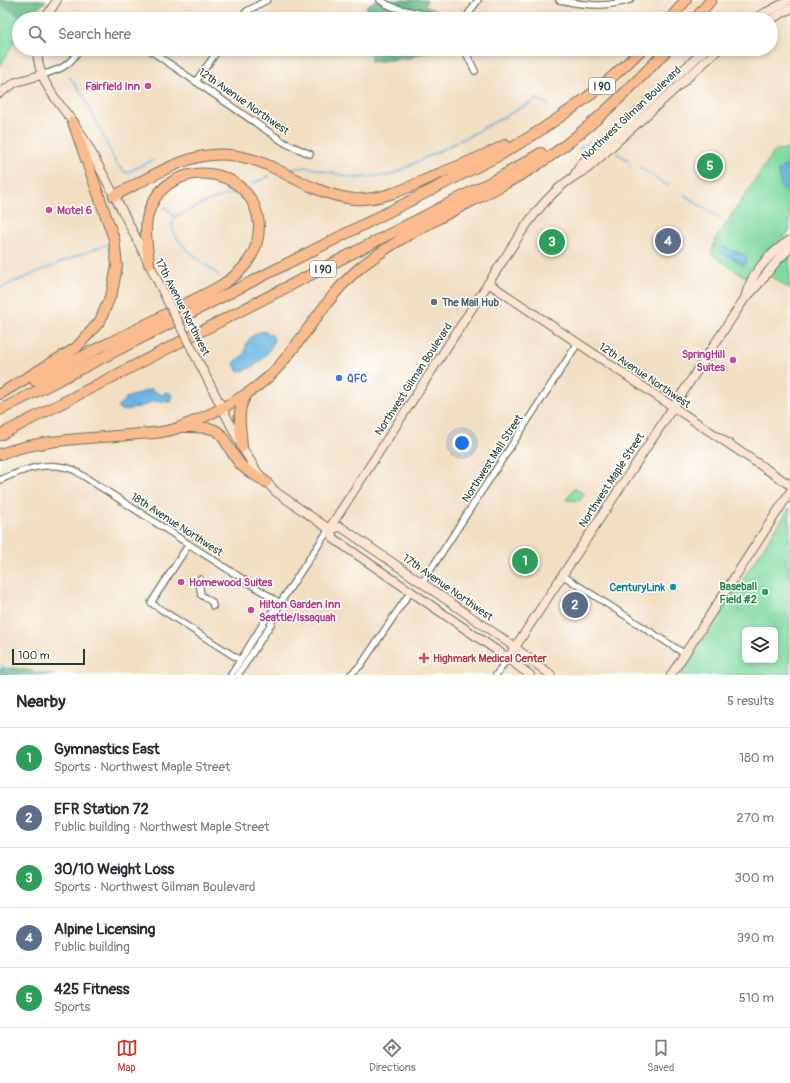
<!DOCTYPE html>
<html lang="en">
<head>
<meta charset="utf-8">
<style>
	body { margin:0; font-family:Pangolin,sans-serif; background:#f2f2f3; color:#2b2b33 }
	.controls { position:absolute; right:12px; bottom:12px; display:grid; overflow:hidden; border-radius:6px; box-shadow:0 2px 6px #0003 }
	.controls button { width:36px; height:36px; display:grid; place-items:center; padding:0; border:0; border-bottom:1px solid #e1e1e2; background:#fff; color:#2b2b33; font:20px sans-serif }
	.scale { position:absolute; left:12px; bottom:10px; width:73px; box-sizing:border-box; padding-left:4px; border:2px solid #1f3d34; border-top:0; font-size:11px; line-height:14px; white-space:nowrap; color:#1f3d34; -webkit-text-stroke:3px #fff; paint-order:stroke }
	.you { position:absolute; left:462px; top:443px; width:14px; height:14px; margin:-10px; border:3px solid #fff; border-radius:50%; background:#1a73e8; box-shadow:0 0 0 6px #1a73e833 }
	.badge { display:grid; place-items:center; width:26px; height:26px; border-radius:50%; background:#d93025; color:#fff; font-size:13px; font-weight:700 }
	.pin { position:absolute; translate:-50% -50%; border:2px solid #fff; box-shadow:0 1px 4px #0006 }
	.list { margin:0; padding:0; list-style:none }
	h2 { display:flex; justify-content:space-between; align-items:center; height:52px; margin:0; padding:0 16px; font-size:17px }
	h2 small { font-size:13px; font-weight:400; color:#7c7c81 }
	.list li { display:grid; grid-template-columns:26px 1fr auto; gap:12px; align-items:center; box-sizing:border-box; height:60px; padding:0 16px; border-top:1px solid #e1e1e2 }
	.list b { display:block; font-size:15px; white-space:nowrap }
	.list p { margin:0; font-size:13px; white-space:nowrap; color:#7c7c81 }
	.list em { font-size:13px; font-style:normal; color:#7c7c81 }
	.icon { flex:none; width:22px; height:22px; fill:none; stroke:currentColor; stroke-width:2; stroke-linecap:round; stroke-linejoin:round }
	.map { position:relative; flex:none; width:790px; height:675px; overflow:hidden }
	.search { position:absolute; background:#fff; box-shadow:0 2px 6px #0003; left:12px; right:12px; top:12px; height:44px; display:flex; align-items:center; gap:10px; box-sizing:border-box; padding:0 14px; border-radius:22px; color:#7c7c81; font-size:15px }
	.sheet { height:352px; background:#fff }
	nav { display:flex; justify-content:space-around; align-items:center; box-sizing:border-box; height:56px; border-top:1px solid #e1e1e2; background:#fff; font-size:11px; color:#7c7c81 }
	nav a { display:grid; justify-items:center; gap:2px }
	nav .on { color:#d93025 }
	.map>svg:first-child { display:block }
</style>
</head>
<body>
<div class="map">
<svg width="790" height="675" viewBox="0 0 790 675">
	<rect width="100%" height="100%" fill="#fff"/>
	<filter id="ink" filterUnits="userSpaceOnUse"><feTurbulence type="fractalNoise" baseFrequency=".025" numOctaves="2"/><feDisplacementMap in="SourceGraphic" scale="8" xChannelSelector="R" yChannelSelector="G"/><feConvolveMatrix kernelMatrix="1 2 1 2 8 2 1 2 1" color-interpolation-filters="sRGB"/></filter>
	<filter id="wash" filterUnits="userSpaceOnUse"><feTurbulence type="fractalNoise" baseFrequency=".012" numOctaves="4" result="noise"/><feDisplacementMap in="SourceGraphic" scale="16" xChannelSelector="R" yChannelSelector="G"/><feGaussianBlur stdDeviation="0.9" result="paint"/><feColorMatrix in="noise" values="0 0 0 0 0 0 0 0 0 0 0 0 0 0 0 0 0 1.4 0 .05"/><feComposite in="paint" operator="in"/></filter>
	<g filter="url(#wash)">
		<rect width="100%" height="100%" fill="#f2dec1"/>
		<path fill="#7fd99f" stroke="#4f8b6a" fill-rule="evenodd" d="M0,0H40L28,19H19V34L0,66Z
			M790,149V231L765,252L745,277L711,254L716,238L775,150Z
			M790,255V289L770,276L780,264Z
			M574,488L584,494L580,501L566,500Z
			M790,507V675H680ZM745,630H775V660H745Z"/>
		<path fill="#67b986" stroke="#437b5d" d="M0,0H46C44,5 33,11 27,17C19,16 7,8 0,4Z
			M375,0H427L425,6L448,15L446,19H370V12L366,7Z
			M371,49H435L410,58L371,62Z
			M13,668L55,675H0V669Z"/>
		<path fill="#69b4e2" stroke="#44788b" d="M790,163V193H788L781,187L778,171Z
			M726,247C732,253 741,251 747,258L746,263L742,265L735,259L721,253L722,248Z
			M264,331L272,335L274,339C271,354 253,372 237,371L234,363L245,353C245,342 251,333 264,331Z
			M151,389L162,395L165,392L170,393L173,397L170,402L152,401L146,405L123,411L117,407L126,398Z"/>
		<g fill="none" stroke-linecap="round" stroke-linejoin="round">
			<path stroke="#69b4e2" stroke-width="1.5" d="M70,77L85,99L117,165L126,173L153,160
				M578,148V149L591,141L595,142
				M616,153L630,161
				M640,167L668,186
				M290,169L307,167L355,178L391,175L465,138L537,99L549,105
				M252,184L269,176
				M684,195L721,219
				M165,207L175,217
				M730,224L737,226
				M219,276C208,264 160,237 175,217L208,201L236,192
				M0,288L76,256L108,244
				M0,665L17,675"/>
		</g>
	</g>
	<g filter="url(#ink)">
		<g fill="none" stroke-linecap="round" stroke-linejoin="round">
			<defs>
				<path id="street" d="M380,0C397,13 420,10 439,19
					M559,0C583,5 606,8 630,0
					M240,19L247,11L267,0
					M465,19L478,0
					M148,49L285,143L310,154
					M464,49L475,71
					M41,75C62,69 68,67 80,49
					M196,81L219,49
					M0,480C24,469 49,460 74,470L280,603
					M189,544L151,603L240,660
					M562,575L685,654
					M200,579L199,582L201,595L212,602L213,606
					M422,583L578,343
					M231,675L268,616L277,607
					M238,675L271,624L280,603L329,529
					M350,675L361,665L411,591
					M496,675L508,658"/>
				<path id="secondary" d="M45,19L57,0
					M753,19L790,0
					M771,19L790,9
					M37,49C38,89 66,107 84,139C114,193 142,249 169,304
					M0,93L16,82L41,75
					M575,174L581,164L706,49
					M488,283L790,485
					M745,298C750,274 770,253 790,240
					M193,351L242,447L258,473L276,492L329,529L334,539L502,654L530,675
					M329,529L515,242C533,214 556,184 587,169L719,49
					M329,529L341,527L509,643L551,675
					M508,658L745,298C763,284 771,262 790,249
					M671,675L790,492"/>
				<path id="highway" d="M670,19L686,0
					M695,19L711,0
					M114,196C174,165 211,135 278,170C303,183 326,196 354,199C386,201 415,184 443,172C464,164 485,155 505,145
					M90,352C120,338 150,323 179,307C203,295 231,284 247,263C255,252 259,239 259,226C255,161 160,154 147,219C144,233 148,250 149,264
					M35,381L95,350
					M0,394L76,348L100,321L112,292L117,266L114,239L73,122
					M0,410L500,155C551,125 600,92 642,49
					M183,427C231,426 216,434 240,464C247,472 257,476 266,482
					M0,435L504,175L541,153
					M242,447C241,428 235,408 248,393
					M0,454C42,439 84,439 128,435C145,433 164,434 180,427C213,414 256,393 279,366C308,333 328,294 362,266C413,226 476,202 531,169C582,137 626,93 668,49"/>
			</defs>
			<use href="#street" stroke="#697565" stroke-width="8"/>
			<use href="#secondary" stroke="#697565" stroke-width="10"/>
			<use href="#highway" stroke="#697565" stroke-width="12"/>
			<use href="#street" stroke="#fff" stroke-width="5.5"/>
			<use href="#secondary" stroke="#fde4d1" stroke-width="8"/>
			<use href="#highway" stroke="#fbbb8d" stroke-width="10"/>
			<defs>
				<path id="secondary-bridge" d="M169,304L193,351"/>
			</defs>
			<use href="#secondary-bridge" stroke="#697565" stroke-width="10" stroke-linecap="butt"/>
			<use href="#secondary-bridge" stroke="#fde4d1" stroke-width="8"/>
		</g>
	</g>
	<g fill="#d1479c" stroke="#fff" stroke-width="1.5">
		<circle cx="148" cy="86" r="4"/>
		<circle cx="49" cy="210" r="4"/>
		<circle cx="733" cy="360" r="4"/>
		<circle cx="181" cy="582" r="4"/>
		<circle cx="251" cy="610" r="4"/>
	</g>
	<circle fill="#5c6f8a" stroke="#fff" stroke-width="1.5" cx="434" cy="302" r="4"/>
	<circle fill="#3f7fe0" stroke="#fff" stroke-width="1.5" cx="339" cy="378" r="4"/>
	<circle fill="#0f9aa8" stroke="#fff" stroke-width="1.5" cx="673" cy="587" r="4"/>
	<circle fill="#2e9e5b" stroke="#fff" stroke-width="1.5" cx="765" cy="592" r="4"/>
	<path fill="#e0444e" stroke="#fff" stroke-width="1.5" d="M422 652h4v4h4v4h-4v4h-4v-4h-4v-4h4z"/>
	<g text-anchor="middle" stroke-width="3" stroke-linejoin="round" paint-order="stroke">
		<g fill="#fff" stroke="#627771" stroke-width="1">
			<rect x="589" y="78" width="26" height="16" rx="3"/>
			<rect x="310" y="261" width="26" height="16" rx="3"/>
		</g>
		<g font-size="10" font-weight="bold" fill="#1f3d34">
			<text x="602" y="90">I 90</text>
			<text x="323" y="273">I 90</text>
		</g>
		<g font-size="11" font-weight="bold" fill="#b23c85" stroke="#fff" text-anchor="start">
			<text x="140" y="90" text-anchor="end">Fairfield Inn</text>
			<text x="57" y="214">Motel 6</text>
			<text x="725" y="358" text-anchor="end">SpringHill<tspan x="725" dy="13">Suites</tspan></text>
			<text x="189" y="586">Homewood Suites</text>
			<text x="259" y="608">Hilton Garden Inn<tspan x="259" dy="13">Seattle/Issaquah</tspan></text>
		</g>
		<g font-size="11" fill="#1f3d34" stroke="#fff">
			<text transform="translate(244 101) rotate(35)" y="4">12th Avenue Northwest</text>
			<text transform="translate(631 113) rotate(-43)" y="4">Northwest Gilman Boulevard</text>
			<text transform="translate(183 307) rotate(63)" y="4">17th Avenue Northwest</text>
			<text transform="translate(645 375) rotate(34)" y="4">12th Avenue Northwest</text>
			<text transform="translate(413 379) rotate(-57)" y="4">Northwest Gilman Boulevard</text>
			<text transform="translate(492 458) rotate(-57)" y="4">Northwest Mall Street</text>
			<text transform="translate(611 480) rotate(-57)" y="4">Northwest Maple Street</text>
			<text transform="translate(177 524) rotate(33)" y="4">18th Avenue Northwest</text>
			<text transform="translate(448 587) rotate(35)" y="4">17th Avenue Northwest</text>
		</g>
		<g font-size="11" font-weight="bold" fill="#4e5e75" stroke="#fff" text-anchor="start">
			<text x="442" y="306">The Mail Hub</text>
		</g>
		<g font-size="11" font-weight="bold" fill="#366cbe" stroke="#fff" text-anchor="start">
			<text x="347" y="382">QFC</text>
		</g>
		<g font-size="11" font-weight="bold" fill="#27864d" stroke="#fff" text-anchor="end">
			<text x="757" y="590">Baseball<tspan x="757" dy="13">Field #2</tspan></text>
		</g>
		<g font-size="11" font-weight="bold" fill="#0d838f" stroke="#fff" text-anchor="end">
			<text x="665" y="591">CenturyLink</text>
		</g>
		<g font-size="11" font-weight="bold" fill="#be3a42" stroke="#fff" text-anchor="start">
			<text x="433" y="662">Highmark Medical Center</text>
		</g>
	</g>
</svg>
<div class="controls">
<button><svg class="icon" aria-label="layers" viewBox="0 0 24 24"><path d="M12 4l9 5-9 5-9-5zM3 14l9 5 9-5"/></svg></button>
</div>
<div class="scale">100 m</div>
<div class="you"></div>
<div class="pin badge" style="left:525px;top:561px;background:#2e9e5b">1</div>
<div class="pin badge" style="left:575px;top:605px;background:#5c6f8a">2</div>
<div class="pin badge" style="left:552px;top:242px;background:#2e9e5b">3</div>
<div class="pin badge" style="left:668px;top:241px;background:#5c6f8a">4</div>
<div class="pin badge" style="left:710px;top:166px;background:#2e9e5b">5</div>
<div class="search"><svg class="icon" aria-label="search" viewBox="0 0 24 24"><circle cx="10" cy="10" r="6"/><path d="M15 15l6 6"/></svg>Search here</div>
</div>
<section class="sheet">
<h2>Nearby<small>5 results</small></h2>
<ul class="list">
<li><span class="badge" style="background:#2e9e5b">1</span><div><b>Gymnastics East</b><p>Sports · Northwest Maple Street</p></div><em>180 m</em></li>
<li><span class="badge" style="background:#5c6f8a">2</span><div><b>EFR Station 72</b><p>Public building · Northwest Maple Street</p></div><em>270 m</em></li>
<li><span class="badge" style="background:#2e9e5b">3</span><div><b>30/10 Weight Loss</b><p>Sports · Northwest Gilman Boulevard</p></div><em>300 m</em></li>
<li><span class="badge" style="background:#5c6f8a">4</span><div><b>Alpine Licensing</b><p>Public building</p></div><em>390 m</em></li>
<li><span class="badge" style="background:#2e9e5b">5</span><div><b>425 Fitness</b><p>Sports</p></div><em>510 m</em></li>
</ul>
</section>
<nav>
<a class="on"><svg class="icon" aria-label="map" viewBox="0 0 24 24"><path d="M3 6l6-2 6 2 6-2v14l-6 2-6-2-6 2zM9 4v14M15 6v14"/></svg>Map</a>
<a><svg class="icon" aria-label="directions" viewBox="0 0 24 24"><path d="M12 3l9 9-9 9-9-9zM9 14v-3h6M13 9l2 2-2 2"/></svg>Directions</a>
<a><svg class="icon" aria-label="saved" viewBox="0 0 24 24"><path d="M7 4h10v16l-5-4-5 4z"/></svg>Saved</a>
</nav>
</body>
</html>
